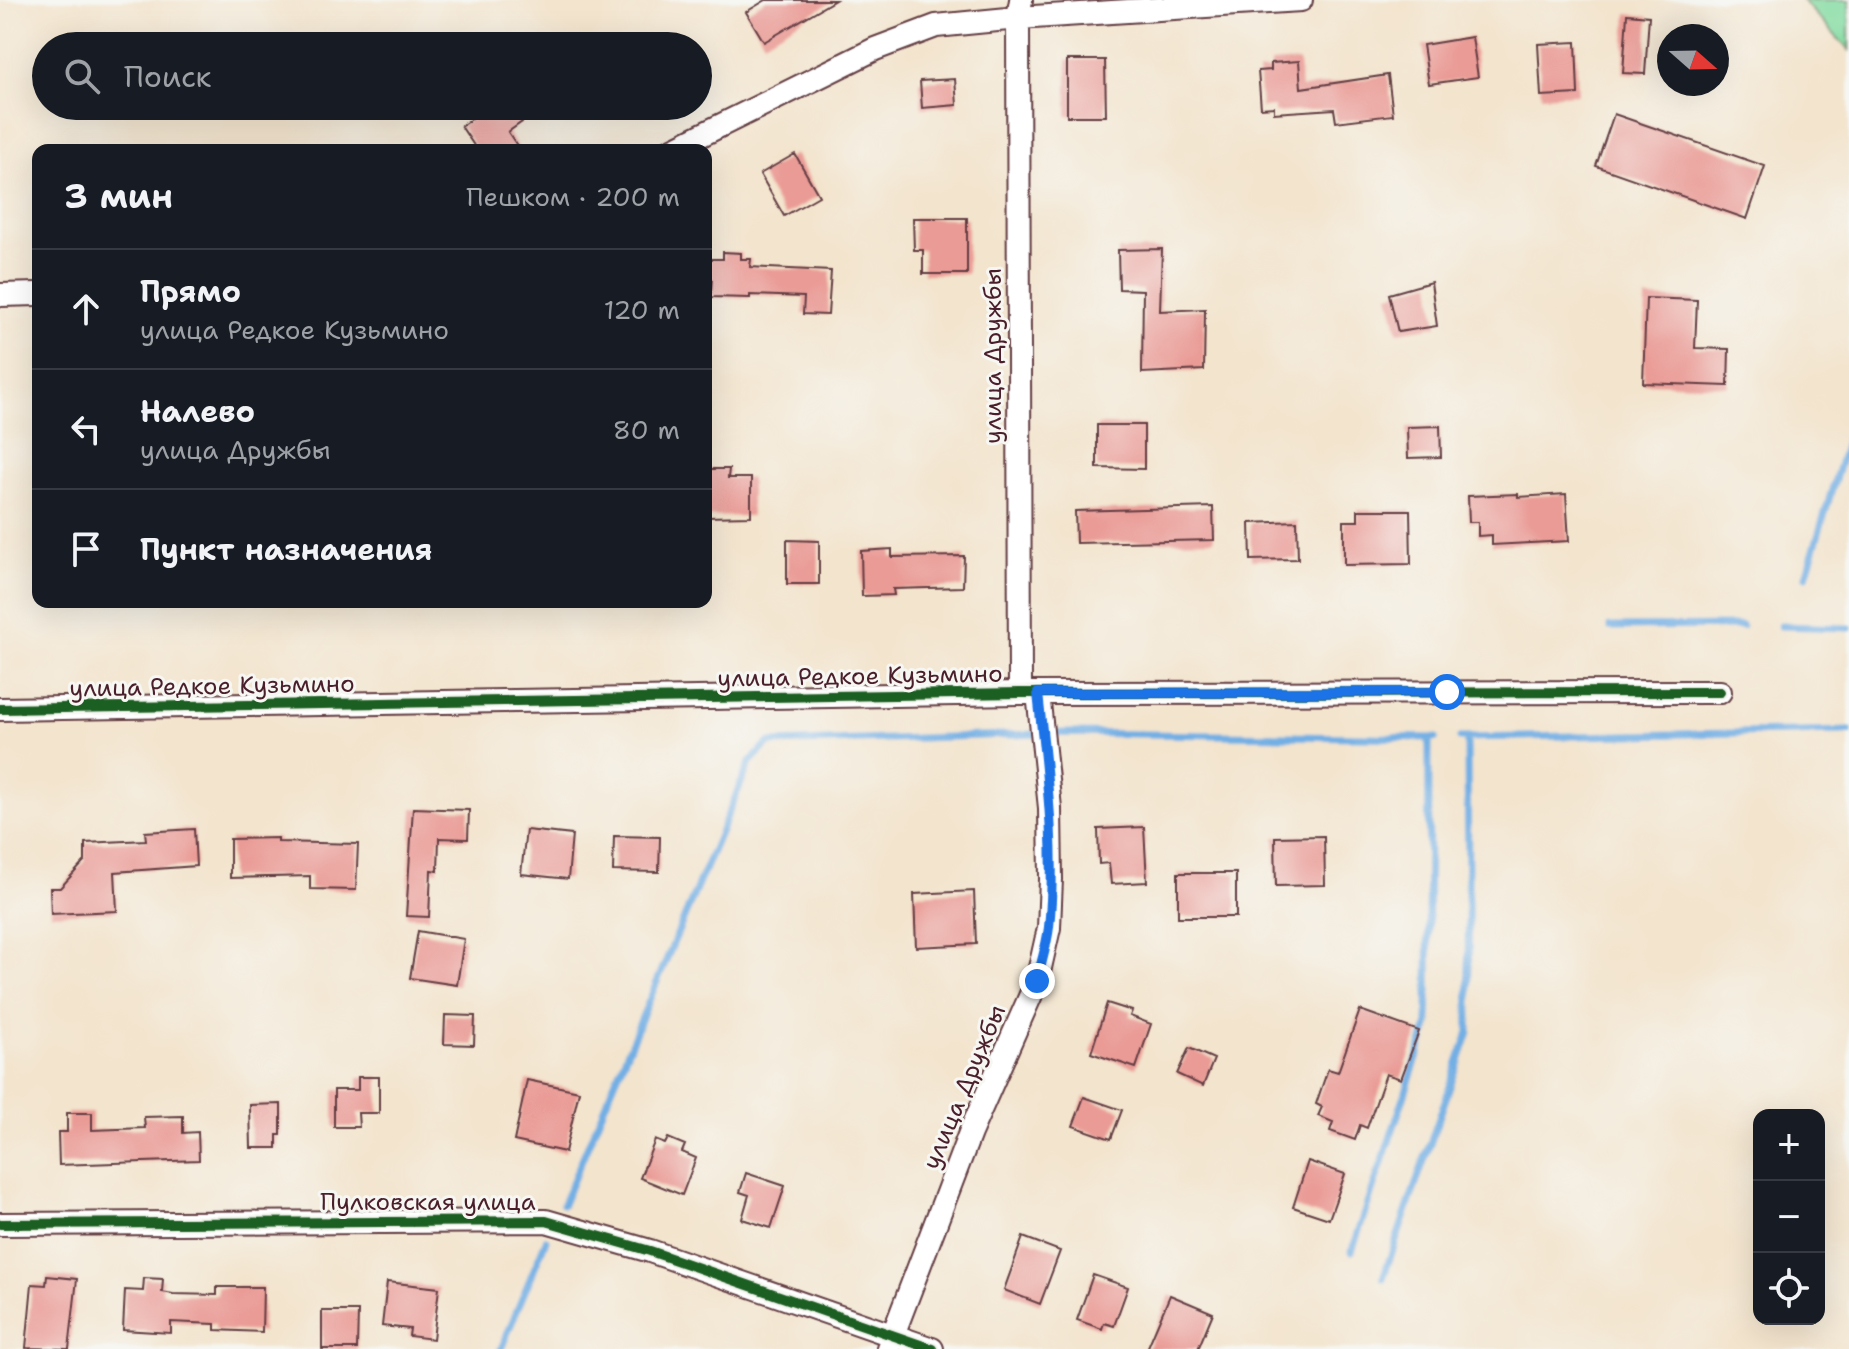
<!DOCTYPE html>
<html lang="ru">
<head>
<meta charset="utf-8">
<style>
	body { margin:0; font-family:"Shantell Sans",sans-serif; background:#20242c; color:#f1f3f6 }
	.controls { position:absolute; right:24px; bottom:24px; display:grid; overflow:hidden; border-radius:16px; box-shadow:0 8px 32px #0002 }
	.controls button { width:72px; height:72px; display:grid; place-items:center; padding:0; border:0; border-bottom:2px solid #363941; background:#171b24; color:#f1f3f6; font:40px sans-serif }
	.compass { position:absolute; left:1657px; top:24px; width:72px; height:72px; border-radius:50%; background:#171b24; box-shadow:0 8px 32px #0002; rotate:110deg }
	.stop { position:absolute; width:24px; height:24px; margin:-18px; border:6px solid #1a73e8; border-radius:50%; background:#fff }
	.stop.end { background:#1a73e8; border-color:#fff; box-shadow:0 2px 8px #0008 }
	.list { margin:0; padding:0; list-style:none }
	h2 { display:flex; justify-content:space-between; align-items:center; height:104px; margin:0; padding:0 32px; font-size:34px }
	h2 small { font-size:26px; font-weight:400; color:#9ea1a6 }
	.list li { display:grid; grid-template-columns:52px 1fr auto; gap:24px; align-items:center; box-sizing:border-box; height:120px; padding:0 32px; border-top:2px solid #363941 }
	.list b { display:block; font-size:30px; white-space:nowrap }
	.list p { margin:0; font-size:26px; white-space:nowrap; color:#9ea1a6 }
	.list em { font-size:26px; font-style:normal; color:#9ea1a6 }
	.icon { flex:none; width:44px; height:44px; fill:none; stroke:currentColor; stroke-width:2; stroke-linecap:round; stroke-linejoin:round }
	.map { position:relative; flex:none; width:1849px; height:1349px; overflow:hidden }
	.search { position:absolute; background:#171b24; box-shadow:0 8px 32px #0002; left:32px; top:32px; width:680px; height:88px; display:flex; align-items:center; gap:20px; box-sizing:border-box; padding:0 28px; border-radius:44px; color:#9ea1a6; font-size:30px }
	.panel { position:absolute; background:#171b24; box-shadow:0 8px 32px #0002; left:32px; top:144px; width:680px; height:464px; border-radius:16px }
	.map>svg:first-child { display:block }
</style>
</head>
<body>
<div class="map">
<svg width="1849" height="1349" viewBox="0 0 1849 1349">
	<rect width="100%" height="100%" fill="#f6f6f2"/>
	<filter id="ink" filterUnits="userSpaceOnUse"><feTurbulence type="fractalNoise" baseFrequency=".0125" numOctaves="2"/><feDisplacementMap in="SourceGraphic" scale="16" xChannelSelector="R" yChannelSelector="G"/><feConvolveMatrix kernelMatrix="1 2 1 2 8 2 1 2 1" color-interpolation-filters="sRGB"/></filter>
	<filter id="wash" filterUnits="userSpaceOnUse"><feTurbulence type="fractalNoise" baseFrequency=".006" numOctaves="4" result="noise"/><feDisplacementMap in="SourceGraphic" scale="32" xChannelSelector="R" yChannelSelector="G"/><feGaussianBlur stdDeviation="1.8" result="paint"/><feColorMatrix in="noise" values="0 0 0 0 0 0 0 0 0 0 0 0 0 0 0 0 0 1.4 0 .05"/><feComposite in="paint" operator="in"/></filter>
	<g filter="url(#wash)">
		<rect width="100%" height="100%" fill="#f3e4cd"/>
		<path fill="#82dba0" stroke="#667d66" stroke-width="2" d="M1802,0H1849V50Z"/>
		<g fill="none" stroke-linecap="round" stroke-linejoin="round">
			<path stroke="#72afe4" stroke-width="7" d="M1806,576L1849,433
				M1781,626L1849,628
				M1610,627L1742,626
				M1460,738L1849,731
				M563,1204L750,762L769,743L1067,733L1436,738
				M1352,1251L1428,1026L1429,738
				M1383,1278L1469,1032L1467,738
				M501,1349L546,1240"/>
		</g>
		<g id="blocks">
			<path fill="#ea9b96" d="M766,0H835L764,42L746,12Z
				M1627,14L1649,16L1645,74L1623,73Z
				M1472,37L1478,77L1429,84L1423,45Z
				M1576,42L1578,94L1541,96L1538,44Z
				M1067,60H1105L1106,116H1067Z
				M1299,61L1301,88L1388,75L1393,115L1336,122L1334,109L1274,113V107L1261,108L1258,71L1271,70V63Z
				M955,79L957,105L922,108L920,81Z
				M491,106H511L522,122L508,132L520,150H477L461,126Z
				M1614,114L1765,166L1747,219L1596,166Z
				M795,154L819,196L784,216L760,174Z
				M913,218H967V274H923V250H914Z
				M1162,249L1160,311L1205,309L1204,370L1142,373L1143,290L1119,289L1118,250Z
				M723,252L741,253V259H751L750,267L831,271L828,315L803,314L804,297L750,295V298L711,297L712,279H706V259H723Z
				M1431,282L1437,326L1398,332L1389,294Z
				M1646,298L1697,300L1695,348L1729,349L1728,386L1643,383Z
				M1097,425H1144V469L1097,468Z
				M1440,426L1441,457L1408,458L1407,427Z
				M706,469H729L728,478H751V516L706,517Z
				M1518,494V497L1566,494L1569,541L1492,545V535L1478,536V522H1469L1468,496Z
				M1213,507L1214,540L1076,543L1075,511Z
				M1358,510H1410L1411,564L1344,565V521H1358Z
				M1297,521L1298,559L1251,560L1250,523Z
				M787,540L819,541V584H787Z
				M892,549V557L964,556L963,587L893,589L894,595L862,596L861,551Z
				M413,808L469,810L468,839L439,838L438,871L431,870L429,917L406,916Z
				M1144,827L1147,882L1111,884L1109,863L1099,864L1098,829Z
				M194,829L196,866L115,872L117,911L51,914L50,888H60L85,861V843L146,840L145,832Z
				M526,830L572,835L568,879L521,874Z
				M614,836L660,837L659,872L613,871Z
				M1324,836L1325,885L1276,886L1275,837Z
				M278,838V842L358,844L356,890L310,889V876L230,878V839Z
				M1178,873H1236V917H1178Z
				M974,891L976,944L916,947L914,894Z
				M418,931L464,939L457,985L410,978Z
				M1107,1003L1132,1011L1130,1016L1151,1024L1136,1068L1091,1053Z
				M1360,1010L1419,1031L1401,1079L1386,1074L1367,1128L1360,1125L1355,1140L1330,1131L1333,1122L1318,1116L1322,1107L1316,1104L1328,1069L1338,1072Z
				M445,1015L475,1016L474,1045L444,1044Z
				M1189,1048L1214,1059L1203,1086L1177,1074Z
				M358,1077H379V1113H358L359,1127H334V1090H358Z
				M527,1080L579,1091L565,1152L514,1141Z
				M1084,1097L1122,1110L1111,1139L1073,1126Z
				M281,1104V1135H277V1148H251L250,1105Z
				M67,1113H92V1130L145,1128L144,1117L183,1116V1133L198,1132L199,1160L59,1165L58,1132H67Z
				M668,1138L685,1145L682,1152L696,1158L682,1195L640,1178L655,1140L665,1144Z
				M1308,1161L1345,1174L1329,1219L1293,1207Z
				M746,1173L785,1186L771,1228L742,1219L749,1195L740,1192Z
				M1023,1237L1060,1251L1040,1304L1004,1290Z
				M1093,1275L1128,1287L1114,1326L1104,1323L1102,1329L1077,1320Z
				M47,1276L77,1279L69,1349L26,1348L32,1284L46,1285Z
				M144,1278L163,1279L162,1292L173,1294L217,1295V1287H263L262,1332L215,1330V1324L171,1322V1333L123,1330L125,1290L143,1291Z
				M387,1282L439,1288L433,1339L409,1336L410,1329L382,1326Z
				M1170,1295L1213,1313L1198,1349H1147Z
				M322,1311H358L357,1349H322Z"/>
		</g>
	</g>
	<g filter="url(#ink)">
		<use href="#blocks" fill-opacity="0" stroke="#633d43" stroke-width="2"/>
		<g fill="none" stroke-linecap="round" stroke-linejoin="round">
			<defs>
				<path id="minor" d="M671,150L875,49L936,26L1018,18L1301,0
					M0,295L38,294
					M1020,693L1018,18L1021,0
					M0,709L1020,693L1720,692
					M0,1224L546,1221L650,1251L932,1349
					M888,1348L970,1133L1037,981L1049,928L1051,879L1050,808L1038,693"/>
			</defs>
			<use href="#minor" stroke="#633d43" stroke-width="26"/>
			<use href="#minor" stroke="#fff" stroke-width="22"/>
			<defs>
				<path id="cycleway" d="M0,709L1020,693L1720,692
					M0,1224L546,1221L650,1251L932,1349"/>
			</defs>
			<use href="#cycleway" stroke="#f6f6f2" stroke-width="15"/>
			<use href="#cycleway" stroke="#1b5e20" stroke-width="10"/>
		</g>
	</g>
	<g fill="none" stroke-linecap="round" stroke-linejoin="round" filter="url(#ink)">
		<path stroke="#1a73e8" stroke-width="10" d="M1037,981C1041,963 1047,945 1049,927C1057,849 1046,770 1038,693L1447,692"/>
	</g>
	<g text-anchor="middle" stroke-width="6" stroke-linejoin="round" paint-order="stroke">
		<g font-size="24" fill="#4a1f2b" stroke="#f6f6f2">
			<text transform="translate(993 356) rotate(-90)" y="8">улица Дружбы</text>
			<text transform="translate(860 676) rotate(-1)" y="8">улица Редкое Кузьмино</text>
			<text transform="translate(212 686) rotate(-1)" y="8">улица Редкое Кузьмино</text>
			<text transform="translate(964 1087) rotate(-67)" y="8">улица Дружбы</text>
			<text x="428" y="1210">Пулковская улица</text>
		</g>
	</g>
</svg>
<div class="controls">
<button>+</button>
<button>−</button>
<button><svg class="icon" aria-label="locate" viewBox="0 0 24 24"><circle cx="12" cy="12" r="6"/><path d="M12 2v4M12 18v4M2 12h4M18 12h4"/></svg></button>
</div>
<svg class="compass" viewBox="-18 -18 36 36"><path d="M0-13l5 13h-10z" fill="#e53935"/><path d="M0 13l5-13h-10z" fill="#9ea1a6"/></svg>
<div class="stop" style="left:1447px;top:692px"></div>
<div class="stop end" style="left:1037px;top:981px"></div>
<div class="search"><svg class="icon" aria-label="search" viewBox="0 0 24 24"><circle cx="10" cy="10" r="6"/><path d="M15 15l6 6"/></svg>Поиск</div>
<section class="panel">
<h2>3 мин<small>Пешком · 200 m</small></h2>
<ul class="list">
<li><svg class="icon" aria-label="ahead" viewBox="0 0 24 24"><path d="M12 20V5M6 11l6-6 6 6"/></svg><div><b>Прямо</b><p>улица Редкое Кузьмино</p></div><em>120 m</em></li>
<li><svg class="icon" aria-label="left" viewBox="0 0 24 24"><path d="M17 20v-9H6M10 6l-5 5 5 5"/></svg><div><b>Налево</b><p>улица Дружбы</p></div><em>80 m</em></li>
<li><svg class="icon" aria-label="arrive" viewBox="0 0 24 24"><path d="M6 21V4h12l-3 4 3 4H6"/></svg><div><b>Пункт назначения</b></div></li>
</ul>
</section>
</div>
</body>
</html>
